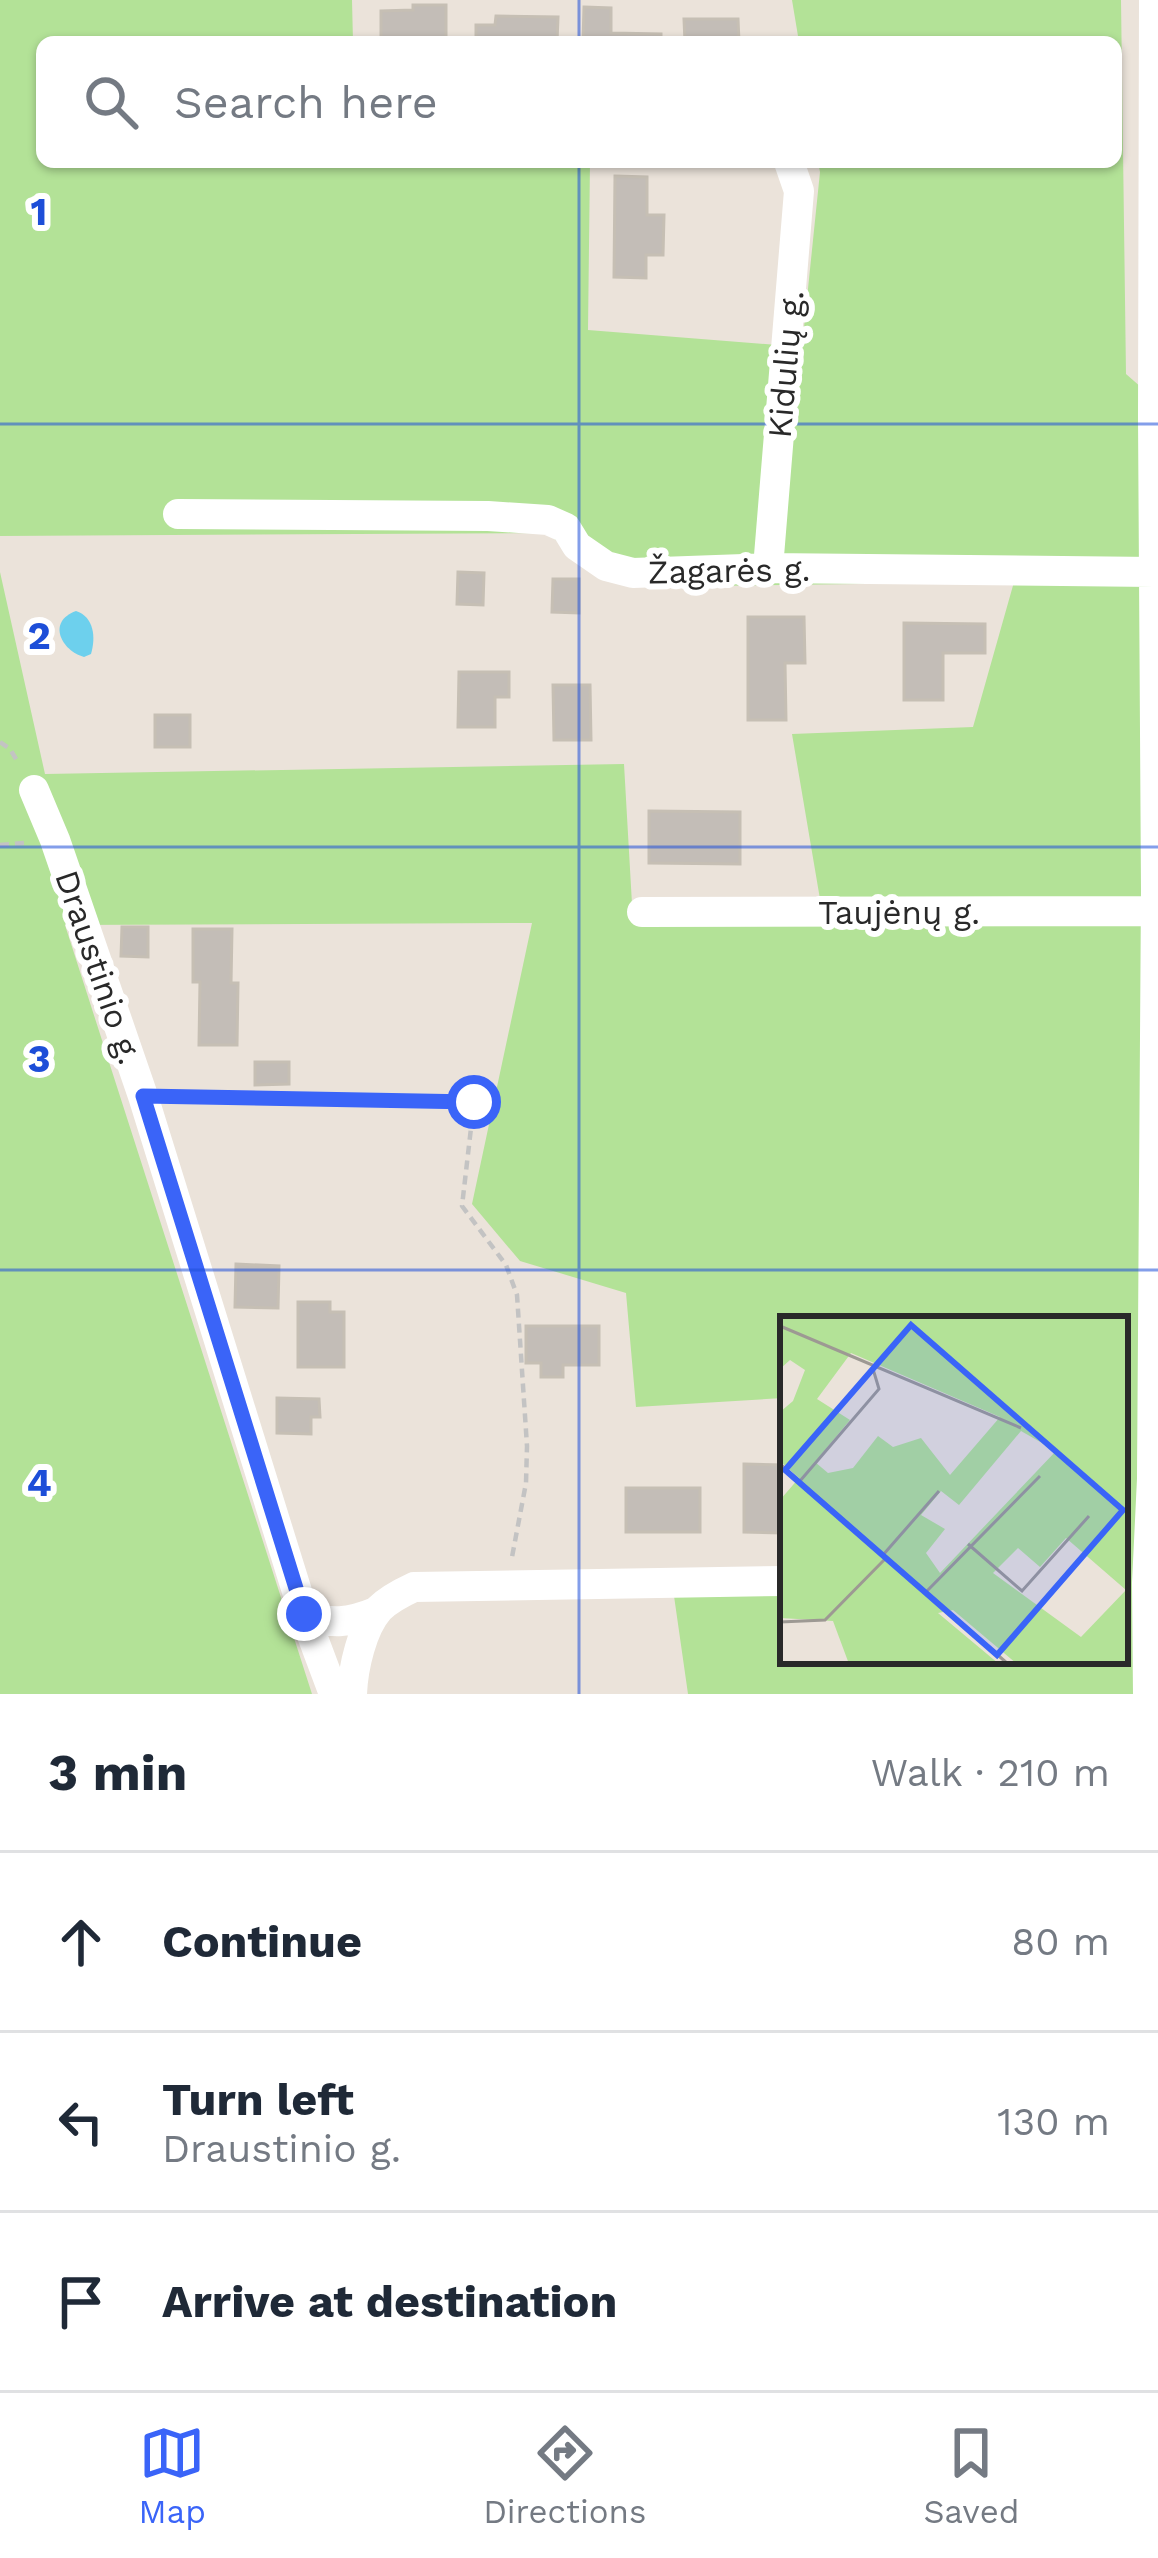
<!DOCTYPE html>
<html lang="en">
<head>
<meta charset="utf-8">
<style>
	body { margin:0; font-family:"Work Sans",sans-serif; background:#f6f6f7; color:#1f2937 }
	.stop { position:absolute; width:36px; height:36px; margin:-27px; border:9px solid #3a64f8; border-radius:50%; background:#fff }
	.stop.end { background:#3a64f8; border-color:#fff; box-shadow:0 3px 12px #0008 }
	.list { margin:0; padding:0; list-style:none }
	h2 { display:flex; justify-content:space-between; align-items:center; height:156px; margin:0; padding:0 48px; font-size:51px }
	h2 small { font-size:39px; font-weight:400; color:#747a83 }
	.list li { display:grid; grid-template-columns:78px 1fr auto; gap:36px; align-items:center; box-sizing:border-box; height:180px; padding:0 48px; border-top:3px solid #e0e1e3 }
	.list b { display:block; font-size:45px; white-space:nowrap }
	.list p { margin:0; font-size:39px; white-space:nowrap; color:#747a83 }
	.list em { font-size:39px; font-style:normal; color:#747a83 }
	.icon { flex:none; width:66px; height:66px; fill:none; stroke:currentColor; stroke-width:2; stroke-linecap:round; stroke-linejoin:round }
	.map { position:relative; flex:none; width:1158px; height:1694px; overflow:hidden }
	.search { position:absolute; background:#fff; box-shadow:0 3px 9px #0004; left:36px; right:36px; top:36px; height:132px; display:flex; align-items:center; gap:30px; box-sizing:border-box; padding:0 42px; border-radius:18px; color:#747a83; font-size:45px }
	.sheet { height:696px; background:#fff }
	nav { display:flex; justify-content:space-around; align-items:center; box-sizing:border-box; height:168px; border-top:3px solid #e0e1e3; background:#fff; font-size:33px; color:#747a83 }
	nav a { display:grid; justify-items:center; gap:6px }
	nav .on { color:#3a64f8 }
	.map>svg:first-child { display:block }
</style>
</head>
<body>
<div class="map">
<svg width="1158" height="1694" viewBox="0 0 1158 1694">
	<rect width="100%" height="100%" fill="#ebe3da"/>
	<path fill="#b3e297" d="M0,0H352L353,42H42V162H590L588,330L802,347L820,172L818,162H1116V42H799L792,0H1121L1126,374L1158,402L1133,1694H688L674,1596L783,1595V1661H1125V1319H783V1398L636,1407L626,1293L520,1261L472,1204L532,923L65,925L312,1694H0V572L45,774L624,764L632,904L821,905L792,734L973,727L1014,582L630,587L545,533L0,536Z"/>
	<path fill="#6dd0ed" d="M76,611C94,617 96,637 91,654L84,657C62,651 46,622 76,611Z"/>
	<path fill="#c3bdb7" stroke="#c6bfb4" stroke-width="3" d="M413,5H446V42H381V11L413,10Z
		M584,7L611,8V33L661,34V42H583Z
		M496,16L558,17L557,42H476V25H495Z
		M684,19H738L739,42H685Z
		M615,176L647,177V215H664L663,255H646V278L614,277Z
		M458,572L484,573L483,605L457,604Z
		M553,579H579V613L552,612Z
		M748,617H804L805,663H785L786,720H748Z
		M904,623L985,624V653H943V700H904Z
		M459,672H509V697H495V727H458Z
		M553,685H590L591,740H554Z
		M155,715H190V747H155Z
		M649,811L740,812V864L649,863Z
		M122,927H148V957L121,956Z
		M193,929H232L231,983H238L237,1045H199L200,982H193Z
		M255,1062H289V1084L255,1085Z
		M236,1264L279,1266L278,1308L235,1307Z
		M298,1302H330V1312H344V1367H298Z
		M526,1326H599V1365H563V1377H541V1363H526Z
		M277,1398L319,1399L320,1417H311V1434L277,1433Z
		M744,1464L783,1465L782,1533L744,1532Z
		M626,1488H700V1532H626Z"/>
	<g fill="none" stroke-linecap="round" stroke-linejoin="round">
		<path stroke="#c3c3c3" stroke-width="4.5" stroke-dasharray="9 6" stroke-linecap="butt" d="M0,742L10,749L19,764
			M0,845L24,843
			M173,1096L474,1102L462,1206L506,1265L517,1295L527,1446L526,1483L512,1557"/>
		<path stroke="#fff" stroke-width="30" d="M178,514L488,516L548,520L566,528L577,546L606,566L633,573L768,568L1154,572
			M768,568L799,191L789,162
			M34,790L55,840L143,1096L304,1614L334,1694
			M642,912L1156,911
			M304,1614C330,1625 349,1623 376,1612
			M352,1694C353,1668 362,1628 379,1609C389,1599 401,1593 414,1587L783,1581
			M1148,1694L1147,1583L1152,1479L1156,890L1153,417L1154,0"/>
	</g>
	<g fill="none" stroke-linecap="round" stroke-linejoin="round">
		<path stroke="#3a64f8" stroke-width="15" d="M304,1614L143,1096L474,1102"/>
	</g>
	<path fill="none" stroke="#1d4ed8" stroke-width="3" stroke-opacity="0.55" d="M579,0V42M579,162V1694M0,424H1158M0,847H1158M0,1270H1158"/>
	<g text-anchor="middle" stroke-width="12" stroke-linejoin="round" paint-order="stroke">
		<g font-size="33" fill="#292929" stroke="#fff">
			<text transform="translate(785 364) rotate(-85)" y="12">Kidulių g.</text>
			<text transform="translate(729 570) rotate(-1)" y="12">Žagarės g.</text>
			<text x="899" y="924">Taujėnų g.</text>
			<text transform="translate(99 967) rotate(71)" y="12">Draustinio g.</text>
		</g>
	</g>
	<g transform="translate(780 1316)">
		<rect width="348" height="348" fill="#ebe3da"/>
		<path d="M0,0H348V348H237L173,294L158,297L219,348H69L53,305L0,302V184L19,162L0,145V96L13,85L25,54L10,44L0,53ZM71,37L220,101L170,159L141,122L113,131L98,120L73,152L48,157L35,146L70,104L37,83ZM241,115L276,135L160,257L146,237L165,213L141,199L161,175L179,189ZM286,222L346,274L301,321L213,257L238,232L260,251Z" fill="#b3e297" fill-rule="evenodd"/>
		<path fill="none" stroke="#9d9993" stroke-width="3" d="M0,10L241,112M0,148L228,348M20,165L99,73L93,53M188,228L242,275L309,200M103,239L159,175M146,276L260,160M0,306L45,304L106,242"/>
		<path fill="#3a64f8" fill-opacity="0.15" stroke="#3a64f8" stroke-width="6" d="M131,9L343,194L217,339L5,154Z"/>
		<rect width="348" height="348" fill="none" stroke="#292929" stroke-width="6"/>
	</g>
	<g font-size="39" text-anchor="middle" font-weight="bold" fill="#1d4ed8" stroke="#fff" stroke-width="12" stroke-linejoin="round" paint-order="stroke">
		<text x="39" y="225">1</text>
		<text x="39" y="649">2</text>
		<text x="39" y="1072">3</text>
		<text x="39" y="1496">4</text>
	</g>
</svg>
<div class="stop" style="left:474px;top:1102px"></div>
<div class="stop end" style="left:304px;top:1614px"></div>
<div class="search"><svg class="icon" aria-label="search" viewBox="0 0 24 24"><circle cx="10" cy="10" r="6"/><path d="M15 15l6 6"/></svg>Search here</div>
</div>
<section class="sheet">
<h2>3 min<small>Walk · 210 m</small></h2>
<ul class="list">
<li><svg class="icon" aria-label="ahead" viewBox="0 0 24 24"><path d="M12 20V5M6 11l6-6 6 6"/></svg><div><b>Continue</b></div><em>80 m</em></li>
<li><svg class="icon" aria-label="left" viewBox="0 0 24 24"><path d="M17 20v-9H6M10 6l-5 5 5 5"/></svg><div><b>Turn left</b><p>Draustinio g.</p></div><em>130 m</em></li>
<li><svg class="icon" aria-label="arrive" viewBox="0 0 24 24"><path d="M6 21V4h12l-3 4 3 4H6"/></svg><div><b>Arrive at destination</b></div></li>
</ul>
</section>
<nav>
<a class="on"><svg class="icon" aria-label="map" viewBox="0 0 24 24"><path d="M3 6l6-2 6 2 6-2v14l-6 2-6-2-6 2zM9 4v14M15 6v14"/></svg>Map</a>
<a><svg class="icon" aria-label="directions" viewBox="0 0 24 24"><path d="M12 3l9 9-9 9-9-9zM9 14v-3h6M13 9l2 2-2 2"/></svg>Directions</a>
<a><svg class="icon" aria-label="saved" viewBox="0 0 24 24"><path d="M7 4h10v16l-5-4-5 4z"/></svg>Saved</a>
</nav>
</body>
</html>
